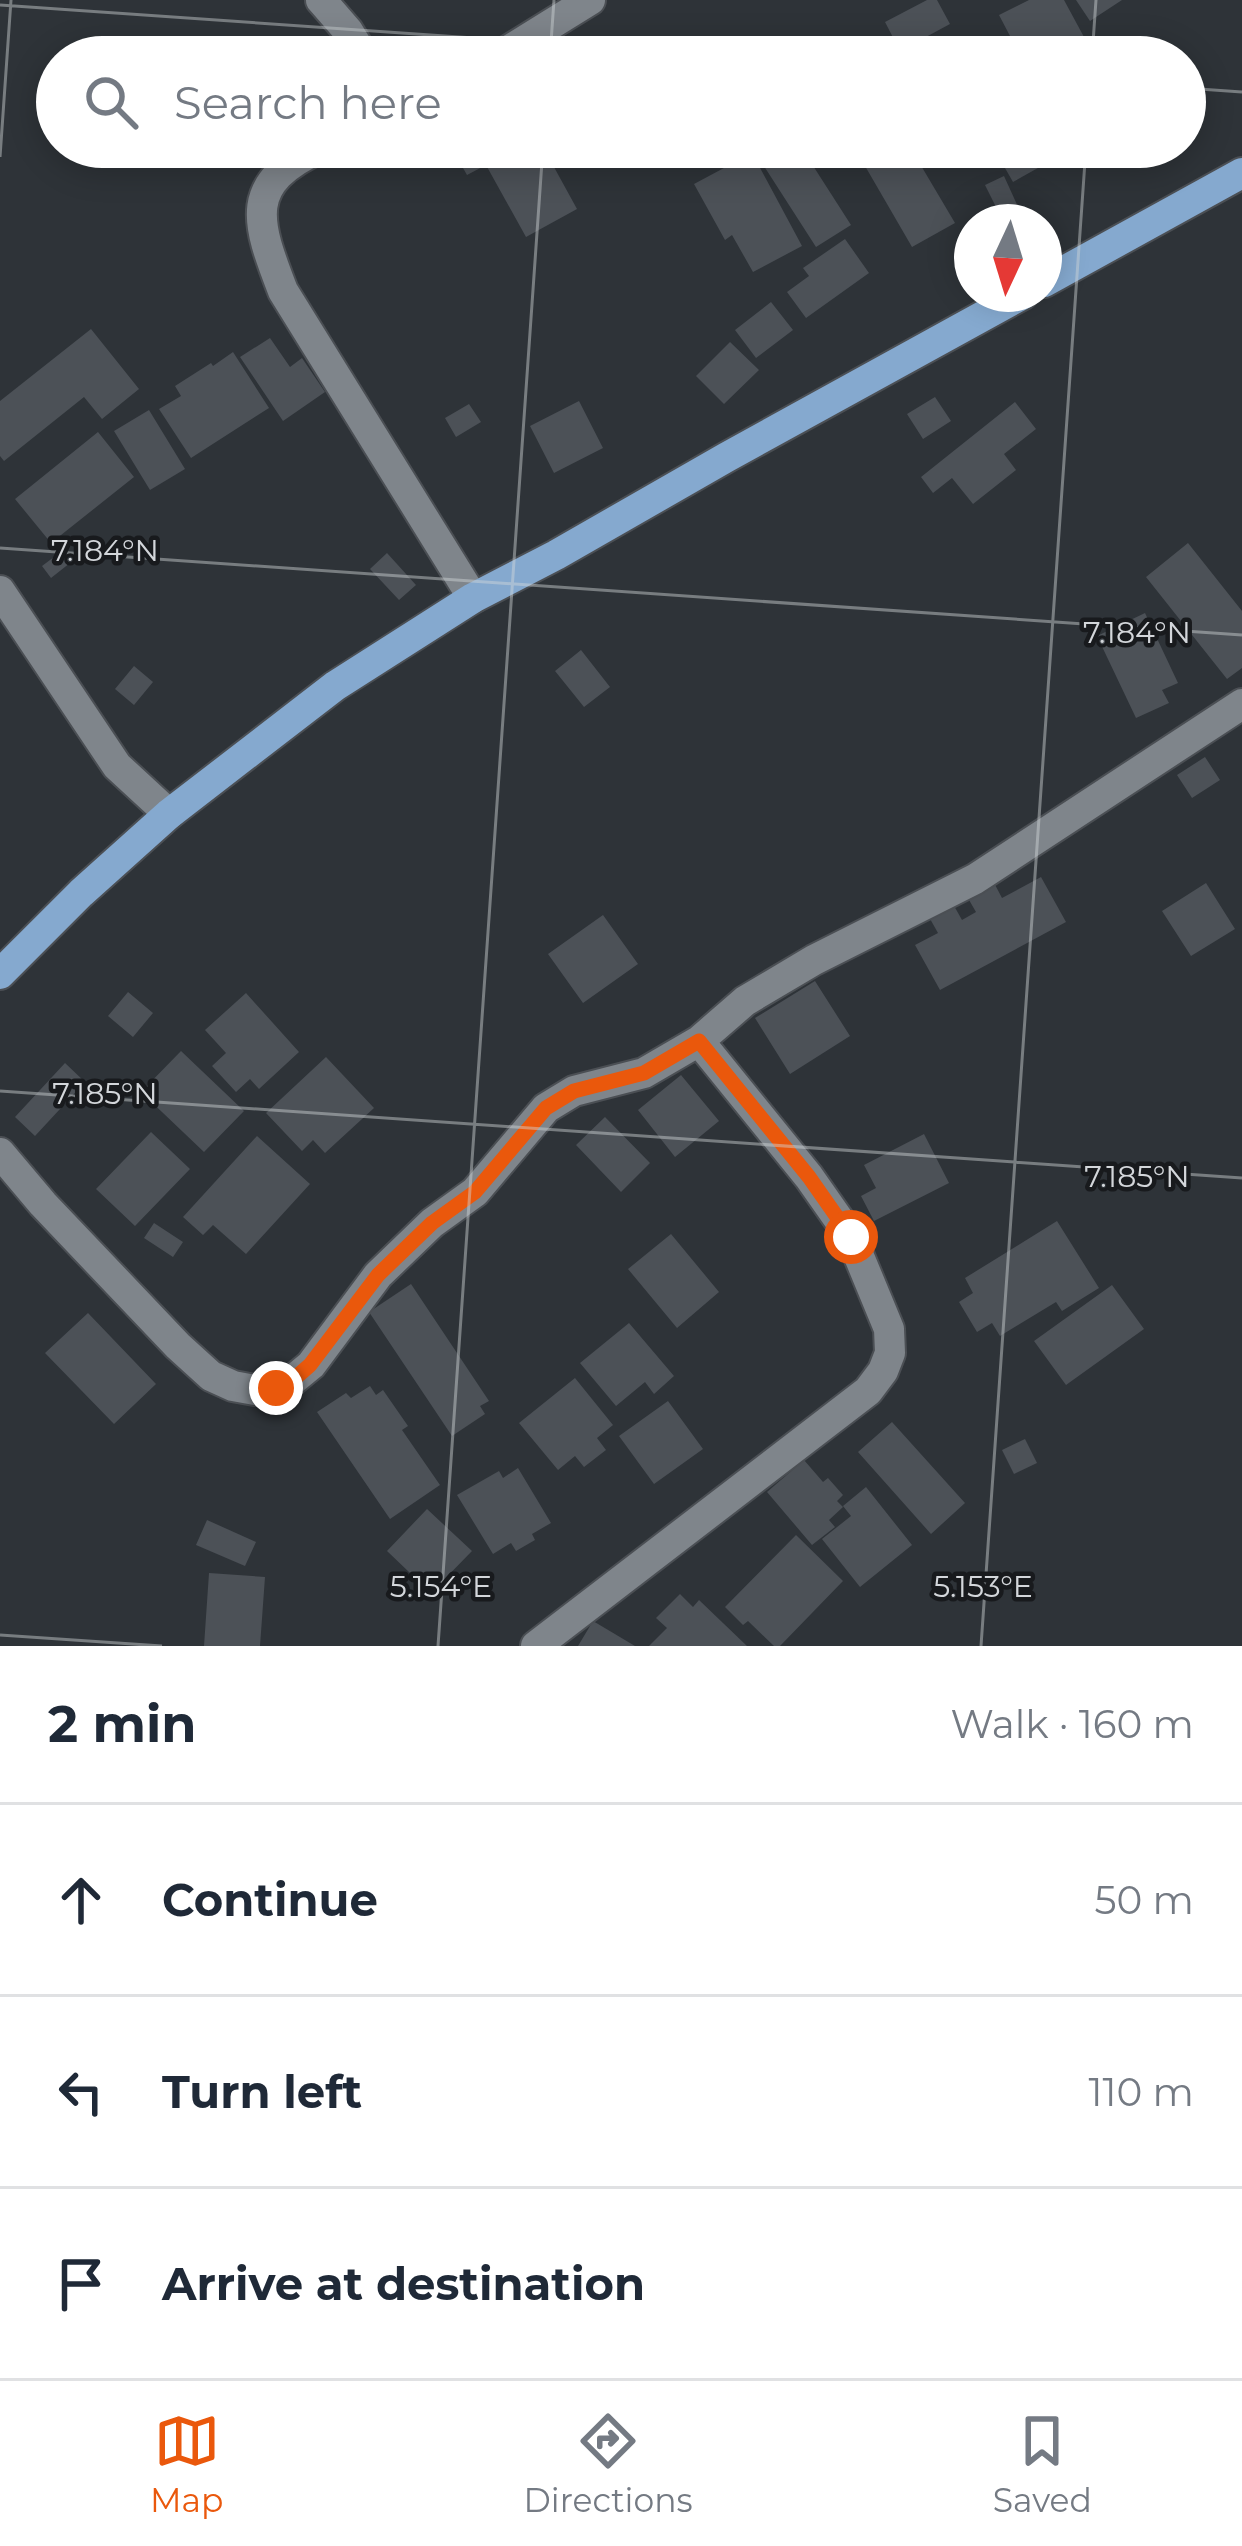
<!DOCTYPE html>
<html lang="en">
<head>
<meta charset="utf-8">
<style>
	body { margin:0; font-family:Montserrat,sans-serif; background:#f2f2f3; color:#1f2937 }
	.compass { position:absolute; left:954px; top:204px; width:108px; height:108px; border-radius:50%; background:#fff; box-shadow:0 6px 30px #0003; rotate:184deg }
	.stop { position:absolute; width:36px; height:36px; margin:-27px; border:9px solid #ea580c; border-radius:50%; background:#fff }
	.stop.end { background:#ea580c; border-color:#fff; box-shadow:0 3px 12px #0008 }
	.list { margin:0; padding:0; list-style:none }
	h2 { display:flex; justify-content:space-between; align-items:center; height:156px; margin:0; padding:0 48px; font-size:51px }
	h2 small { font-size:39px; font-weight:400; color:#747a83 }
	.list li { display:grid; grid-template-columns:78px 1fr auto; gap:36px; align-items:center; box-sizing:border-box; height:192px; padding:0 48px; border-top:3px solid #e0e1e3 }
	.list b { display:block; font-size:45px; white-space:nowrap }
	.list em { font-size:39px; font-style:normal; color:#747a83 }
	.icon { flex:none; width:66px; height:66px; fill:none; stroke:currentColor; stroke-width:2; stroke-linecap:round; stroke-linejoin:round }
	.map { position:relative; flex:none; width:1242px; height:1646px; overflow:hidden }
	.search { position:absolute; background:#fff; box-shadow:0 6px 30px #0003; left:36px; right:36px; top:36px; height:132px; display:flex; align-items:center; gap:30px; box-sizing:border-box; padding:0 42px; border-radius:66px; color:#747a83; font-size:45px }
	.sheet { height:732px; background:#fff }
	nav { display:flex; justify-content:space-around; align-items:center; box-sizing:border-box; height:168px; border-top:3px solid #e0e1e3; background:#fff; font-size:33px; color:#747a83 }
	nav a { display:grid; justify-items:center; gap:6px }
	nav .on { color:#ea580c }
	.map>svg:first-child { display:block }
</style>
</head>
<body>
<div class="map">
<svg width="1242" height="1646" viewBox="0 0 1242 1646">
	<rect width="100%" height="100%" fill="#2e3338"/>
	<path fill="#4c5157" d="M927,0H937L950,24L900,51L885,22Z
		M1029,0H1064L1084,37L1047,57H1021L999,15Z
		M1076,0H1122L1090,21Z
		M468,147H543L577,209L526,237L486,165L467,175L455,154Z
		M762,147H801L851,225L816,247L755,152Z
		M854,147H910L955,223L912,247Z
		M993,147H1047L1054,159L1013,182Z
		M752,153L802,246L753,272L732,235L725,240L694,184Z
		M1004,176L1020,211L1002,219L985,185Z
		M845,239L869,273L806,318L787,292L809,276L803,268Z
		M771,302L793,330L756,358L735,330Z
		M91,329L139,389L102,419L84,397L4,461L0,456V401Z
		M270,338L290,367L302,358L325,392L283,421L240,357Z
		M730,342L759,370L724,404L696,376Z
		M233,352L269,408L191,458L159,409L181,396L175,386L211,363L213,366Z
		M935,397L951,421L923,439L907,414Z
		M579,401L603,448L554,473L530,426Z
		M1015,402L1036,429L1004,454L1016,470L973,504L952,478L933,493L921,477Z
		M469,404L481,422L456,437L445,418Z
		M149,410L185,469L150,490L114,431Z
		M98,432L134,477L51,543L15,499Z
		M1188,543L1242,611V668L1227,679L1146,577Z
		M62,551L70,563L51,578L42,566Z
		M387,553L416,585L399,600L370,569Z
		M1145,613L1178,683L1162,690L1169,703L1136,718L1097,636Z
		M581,650L610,687L584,707L555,671Z
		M134,666L153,682L134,705L115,689Z
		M1205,757L1220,780L1192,798L1177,775Z
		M1041,877L1066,922L940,990L915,945L938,933L929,917L953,904L962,920L976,912L965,893L992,879L1002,898Z
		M1206,883L1235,929L1191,956L1162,911Z
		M603,915L638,964L583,1003L548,954Z
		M815,981L850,1036L790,1074L755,1018Z
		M128,992L153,1013L133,1037L108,1016Z
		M246,993L299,1052L259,1089L250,1079L236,1092L212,1066L226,1053L205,1030Z
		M181,1051L244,1111L204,1152L141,1092Z
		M326,1057L374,1108L325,1153L313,1140L302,1151L266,1113Z
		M65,1063L85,1082L35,1136L15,1117Z
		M681,1075L719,1121L675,1157L638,1110Z
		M605,1117L650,1163L621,1192L576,1145Z
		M151,1132L190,1169L135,1226L96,1189Z
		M924,1134L949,1183L874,1221L861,1196L876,1188L864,1165Z
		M257,1136L310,1184L246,1254L213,1225L203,1235L183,1217Z
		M1057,1221L1099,1288L1062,1311L1056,1302L1000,1336L992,1323L977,1332L959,1302L973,1293L965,1278Z
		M154,1223L183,1242L173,1257L144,1238Z
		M671,1234L719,1292L677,1328L628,1269Z
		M411,1284L489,1401L480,1406L485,1414L452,1436L369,1312Z
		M1112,1285L1144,1329L1066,1385L1034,1341Z
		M88,1313L156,1384L114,1424L45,1353Z
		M629,1323L674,1376L654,1394L645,1382L616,1406L580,1363Z
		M575,1378L613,1425L597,1438L606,1450L584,1467L575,1456L558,1470L519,1423Z
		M370,1386L376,1395L383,1390L408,1426L402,1430L440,1485L390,1519L317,1412L346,1393L351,1398Z
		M668,1401L703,1449L654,1484L619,1436Z
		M892,1422L965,1503L931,1534L858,1452Z
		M1025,1439L1037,1463L1014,1474L1002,1450Z
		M804,1460L823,1482L828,1478L843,1495L837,1501L843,1507L829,1520L835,1527L812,1545L767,1492Z
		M518,1468L551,1523L532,1534L535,1540L516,1551L511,1543L493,1554L457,1495L499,1471L503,1478Z
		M866,1487L912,1545L860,1587L822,1539L851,1516L843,1506Z
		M427,1509L472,1551L431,1593L387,1551Z
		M207,1520L256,1542L245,1566L196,1545Z
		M796,1535L843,1581L780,1646H774L748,1621L743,1625L725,1607Z
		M209,1573L265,1577L260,1646H204Z
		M680,1594L693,1607L699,1600L747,1646H649L667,1628L656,1618Z
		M593,1621L635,1646H578Z"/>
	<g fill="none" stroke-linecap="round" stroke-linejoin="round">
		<defs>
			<path id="minor" d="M321,0L348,31L364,57
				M498,57L590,0
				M322,147C242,183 256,221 283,291L473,598
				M0,591L117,766L169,814
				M0,1153L43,1204L178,1346L211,1376L233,1386L255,1390L276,1388L294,1379L311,1365L378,1275L432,1223L475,1192L546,1108L574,1091L644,1073L699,1041L745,1001L814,960L975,879L1242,704
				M536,1646L868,1391L883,1371L890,1353L889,1329L851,1237L809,1177L699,1041"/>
			<path id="major" d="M1044,282L1242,173
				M0,974L81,893L169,814L335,686L473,598L556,555L727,457L1023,294"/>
		</defs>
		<use href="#minor" stroke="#4b4f54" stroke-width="34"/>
		<use href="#major" stroke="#4b4f54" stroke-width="34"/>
		<use href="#minor" stroke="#7f858b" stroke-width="30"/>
		<use href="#major" stroke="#85a9cf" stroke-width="30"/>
	</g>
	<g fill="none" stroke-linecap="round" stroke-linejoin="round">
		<path stroke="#ea580c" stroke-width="15" d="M276,1388L294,1379L310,1365L378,1275L432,1223L475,1192L546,1108L574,1091L644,1073L699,1041L809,1177L851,1237"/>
	</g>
	<path fill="none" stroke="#d3d6da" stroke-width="3" stroke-opacity="0.45" d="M0,5L748,57M550,57L554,0M1092,57L1096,0M1185,88L1242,92M0,157L11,0M0,548L1242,635M0,1091L1242,1178M0,1635L162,1646M438,1646L543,147M981,1646L1086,147"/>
	<g font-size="30" text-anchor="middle" fill="#d3d6da" stroke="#181a1d" stroke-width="9" stroke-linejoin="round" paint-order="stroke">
		<text x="105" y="561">7.184°N</text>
		<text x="1137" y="643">7.184°N</text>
		<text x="105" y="1104">7.185°N</text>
		<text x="1137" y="1187">7.185°N</text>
		<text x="441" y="1597">5.154°E</text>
		<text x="983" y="1597">5.153°E</text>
	</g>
</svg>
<svg class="compass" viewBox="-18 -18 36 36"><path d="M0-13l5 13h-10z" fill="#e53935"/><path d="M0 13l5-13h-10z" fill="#747a83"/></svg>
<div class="stop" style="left:851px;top:1237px"></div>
<div class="stop end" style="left:276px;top:1388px"></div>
<div class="search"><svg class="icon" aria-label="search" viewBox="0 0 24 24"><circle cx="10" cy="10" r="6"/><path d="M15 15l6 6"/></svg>Search here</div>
</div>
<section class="sheet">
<h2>2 min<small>Walk · 160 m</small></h2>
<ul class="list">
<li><svg class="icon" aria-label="ahead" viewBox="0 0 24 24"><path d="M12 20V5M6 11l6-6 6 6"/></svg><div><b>Continue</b></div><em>50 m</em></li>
<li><svg class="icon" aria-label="left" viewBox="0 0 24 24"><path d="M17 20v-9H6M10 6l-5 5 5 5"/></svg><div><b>Turn left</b></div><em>110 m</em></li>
<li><svg class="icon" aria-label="arrive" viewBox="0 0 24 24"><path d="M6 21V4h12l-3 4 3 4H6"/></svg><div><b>Arrive at destination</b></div></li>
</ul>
</section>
<nav>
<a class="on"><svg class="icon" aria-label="map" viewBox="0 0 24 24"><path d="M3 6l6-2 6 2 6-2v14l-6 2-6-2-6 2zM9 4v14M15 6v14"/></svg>Map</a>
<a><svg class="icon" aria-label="directions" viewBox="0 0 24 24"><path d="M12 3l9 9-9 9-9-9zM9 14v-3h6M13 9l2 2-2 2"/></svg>Directions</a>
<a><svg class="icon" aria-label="saved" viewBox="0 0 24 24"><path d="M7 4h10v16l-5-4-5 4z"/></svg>Saved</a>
</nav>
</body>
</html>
